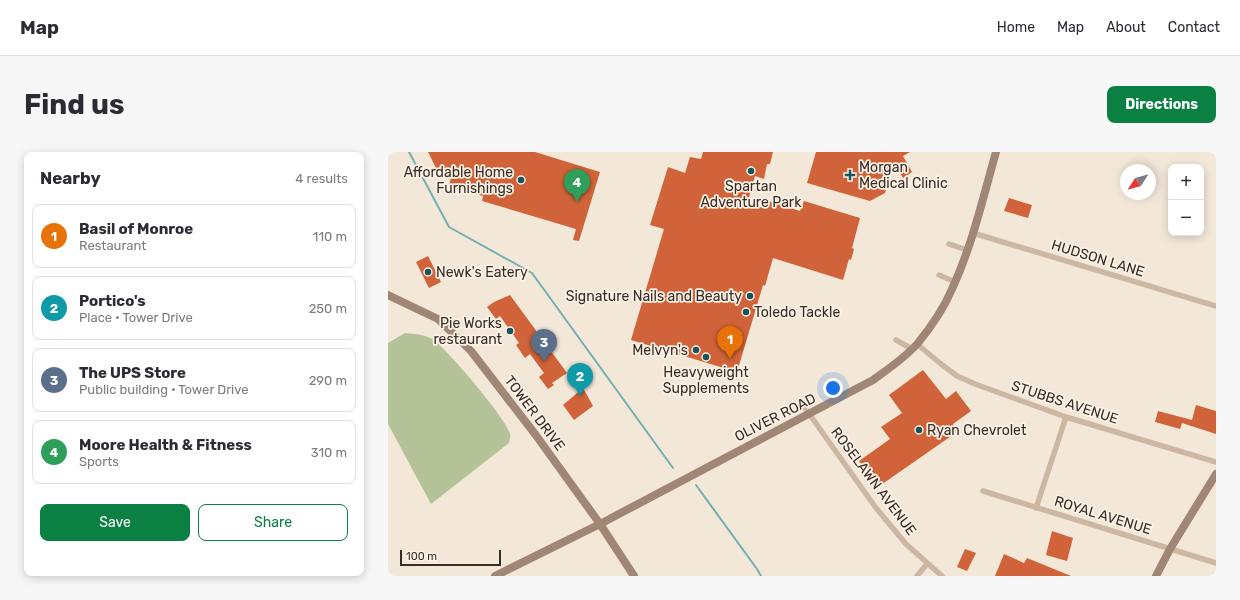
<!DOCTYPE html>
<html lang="en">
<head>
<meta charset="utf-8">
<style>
	body { margin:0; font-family:Rubik,sans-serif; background:#f7f7f7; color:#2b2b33 }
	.controls { position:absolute; right:12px; top:12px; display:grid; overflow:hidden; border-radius:8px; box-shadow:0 2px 10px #0003 }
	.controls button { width:36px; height:36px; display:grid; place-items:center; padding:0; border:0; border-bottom:1px solid #e1e1e2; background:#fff; color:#2b2b33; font:20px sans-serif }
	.compass { position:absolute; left:732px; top:12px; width:36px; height:36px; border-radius:50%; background:#fff; box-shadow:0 2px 10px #0003; rotate:234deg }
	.scale { position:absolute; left:12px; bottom:10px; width:101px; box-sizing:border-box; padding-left:4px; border:2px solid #372c26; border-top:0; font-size:11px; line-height:14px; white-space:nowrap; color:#372c26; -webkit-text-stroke:3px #fbf1e5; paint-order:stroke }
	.you { position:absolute; left:445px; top:236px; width:14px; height:14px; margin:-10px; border:3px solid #fff; border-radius:50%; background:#1a73e8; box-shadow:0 0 0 6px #1a73e833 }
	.badge { display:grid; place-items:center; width:26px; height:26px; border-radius:50%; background:#0b8043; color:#fff; font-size:13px; font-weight:700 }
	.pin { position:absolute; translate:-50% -33px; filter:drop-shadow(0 1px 2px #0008) }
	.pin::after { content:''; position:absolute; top:21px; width:14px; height:12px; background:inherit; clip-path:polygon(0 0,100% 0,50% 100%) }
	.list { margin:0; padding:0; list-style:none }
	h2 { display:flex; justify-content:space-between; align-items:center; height:52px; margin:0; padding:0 16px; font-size:17px }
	h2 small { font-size:13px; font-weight:400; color:#7c7c81 }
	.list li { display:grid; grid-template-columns:26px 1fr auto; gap:12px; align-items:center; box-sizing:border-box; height:64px; margin:0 8px 8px; padding:0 8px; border:1px solid #e1e1e2; border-radius:8px }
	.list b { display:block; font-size:15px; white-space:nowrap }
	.list p { margin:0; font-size:13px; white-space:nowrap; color:#7c7c81 }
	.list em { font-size:13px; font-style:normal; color:#7c7c81 }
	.actions { display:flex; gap:8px; padding:12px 16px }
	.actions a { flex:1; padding:9px 0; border:1px solid #0b8043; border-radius:8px; text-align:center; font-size:14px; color:#0b8043 }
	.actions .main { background:#0b8043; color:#fff }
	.map { position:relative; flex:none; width:828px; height:424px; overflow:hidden; border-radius:8px }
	header { display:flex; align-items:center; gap:24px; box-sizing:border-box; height:56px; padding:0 20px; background:#fff; border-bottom:1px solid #e1e1e2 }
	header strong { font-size:19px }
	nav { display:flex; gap:22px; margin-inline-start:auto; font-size:14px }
	.intro { display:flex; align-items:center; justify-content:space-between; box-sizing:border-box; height:96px; padding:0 24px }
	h1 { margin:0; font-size:28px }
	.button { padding:10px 18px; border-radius:8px; background:#0b8043; color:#fff; font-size:14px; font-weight:700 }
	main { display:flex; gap:24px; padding:0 24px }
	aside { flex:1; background:#fff; border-radius:8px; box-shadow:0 2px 10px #0003 }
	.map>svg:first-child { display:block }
</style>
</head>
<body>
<header>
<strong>Map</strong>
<nav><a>Home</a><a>Map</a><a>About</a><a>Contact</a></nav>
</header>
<div class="intro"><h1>Find us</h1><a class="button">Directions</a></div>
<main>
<aside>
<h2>Nearby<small>4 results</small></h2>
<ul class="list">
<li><span class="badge" style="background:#e8710a">1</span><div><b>Basil of Monroe</b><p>Restaurant</p></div><em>110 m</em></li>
<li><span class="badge" style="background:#0f9aa8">2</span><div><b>Portico's</b><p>Place · Tower Drive</p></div><em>250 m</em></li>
<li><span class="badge" style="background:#5c6f8a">3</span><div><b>The UPS Store</b><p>Public building · Tower Drive</p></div><em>290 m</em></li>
<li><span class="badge" style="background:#2e9e5b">4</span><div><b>Moore Health &amp; Fitness</b><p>Sports</p></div><em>310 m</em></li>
</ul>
<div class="actions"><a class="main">Save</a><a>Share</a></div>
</aside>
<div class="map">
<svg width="828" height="424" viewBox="0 0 828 424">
	<rect width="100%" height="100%" fill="#f3e7d8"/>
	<path fill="#b3c397" d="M17,181C27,182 35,182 44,187C57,194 120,269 122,282C123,285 121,289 121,291L43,352L0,272V191Z"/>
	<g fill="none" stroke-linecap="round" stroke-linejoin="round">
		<path stroke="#75aeb3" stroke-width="2" d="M21,0L61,75L144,121L285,316
			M308,333L369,417L373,424"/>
	</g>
	<path fill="#d06339" d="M40,0H147L212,20L191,89L185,88L188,77L94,49L95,44L61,34L64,21L49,18Z
		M315,0H385L382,12H379L376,27L367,24L360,49H362L361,51L375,56L377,48L412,59L416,49L472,66L464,96L466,97L463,108L461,107L455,128L385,106L377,134L375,133L349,220L243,188L276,77L262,73L280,15L297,21L302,5L313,7Z
		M428,0H522L515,4L524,20L515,26L506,11L497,41L482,49L419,31Z
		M621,46L644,53L640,66L616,59Z
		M40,104L53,130L41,136L28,110Z
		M122,143L179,221L164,231L166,233L160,237L151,225L156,221L142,202L137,206L128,193L131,191L112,164L108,167L99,155L106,150Z
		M535,218L558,247L568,239L583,259L565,272L569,280L490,335L471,309L502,287L493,275L514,261L501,243Z
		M195,236L205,254L186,268L175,253Z
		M808,253L828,259V282L794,271L792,277L767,270L770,259L804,268Z
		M664,379L685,386L679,409L658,403Z
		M577,397L588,401L579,419L569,415Z
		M616,402L636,411L639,406L683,424H607Z"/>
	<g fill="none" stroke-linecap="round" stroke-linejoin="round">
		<path stroke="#ccb7a3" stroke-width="5.5" d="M585,81L828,154
			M561,92L579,98
			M551,123L567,130
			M508,188L524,197
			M529,192L553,212L569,224L587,232L678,265L828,310
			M412,249L488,356L518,392L554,424
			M595,339L828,411
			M648,356L678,265
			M529,424L539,412"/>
		<path stroke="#a08674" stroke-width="8" d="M0,143L50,167L83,199L147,282L212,372L246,424
			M107,424L212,372L485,228C500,217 517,206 530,191C543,175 556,156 564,137C584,94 595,46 608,0
			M768,424L782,397L828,322"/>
	</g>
	<g fill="#18555b" stroke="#fbf1e5" stroke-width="1.5">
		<circle cx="363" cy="19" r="4"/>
		<path d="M460 17h4v4h4v4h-4v4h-4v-4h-4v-4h4z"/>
		<circle cx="133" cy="28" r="4"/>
		<circle cx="40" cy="120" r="4"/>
		<circle cx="362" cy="144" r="4"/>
		<circle cx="358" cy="160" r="4"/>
		<circle cx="122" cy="179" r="4"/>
		<circle cx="308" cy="198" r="4"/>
		<circle cx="318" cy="205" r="4"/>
		<circle cx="531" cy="278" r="4"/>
	</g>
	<g text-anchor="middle" stroke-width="3.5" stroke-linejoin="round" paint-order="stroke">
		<g font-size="14" fill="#372c26" stroke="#fbf1e5" text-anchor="start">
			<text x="471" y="20">Morgan<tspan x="471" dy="16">Medical Clinic</tspan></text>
			<text x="125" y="25" text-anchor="end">Affordable Home<tspan x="125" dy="16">Furnishings</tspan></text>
			<text x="363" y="39" text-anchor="middle">Spartan<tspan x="363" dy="16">Adventure Park</tspan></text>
			<text x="48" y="125">Newk's Eatery</text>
			<text x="354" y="149" text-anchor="end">Signature Nails and Beauty</text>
			<text x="366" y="165">Toledo Tackle</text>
			<text x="114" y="176" text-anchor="end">Pie Works<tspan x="114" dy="16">restaurant</tspan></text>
			<text x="300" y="203" text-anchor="end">Melvyn's</text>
			<text x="318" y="225" text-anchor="middle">Heavyweight<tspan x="318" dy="16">Supplements</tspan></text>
			<text x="539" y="283">Ryan Chevrolet</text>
		</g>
		<g font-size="14" fill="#372c26" stroke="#fbf1e5">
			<text transform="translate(710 106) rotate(17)" y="5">HUDSON LANE</text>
			<text transform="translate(677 250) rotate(18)" y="5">STUBBS AVENUE</text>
			<text transform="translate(147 261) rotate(53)" y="5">TOWER DRIVE</text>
			<text transform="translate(387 265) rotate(-27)" y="5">OLIVER ROAD</text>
			<text transform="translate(486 329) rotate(53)" y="5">ROSELAWN AVENUE</text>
			<text transform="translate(715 363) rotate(17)" y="5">ROYAL AVENUE</text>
		</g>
	</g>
</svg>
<div class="controls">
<button>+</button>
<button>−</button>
</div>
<svg class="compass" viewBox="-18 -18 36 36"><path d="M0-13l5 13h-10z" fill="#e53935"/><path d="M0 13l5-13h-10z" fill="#7c7c81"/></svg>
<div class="scale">100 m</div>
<div class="you"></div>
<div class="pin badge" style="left:342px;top:207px;background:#e8710a">1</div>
<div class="pin badge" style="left:192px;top:244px;background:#0f9aa8">2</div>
<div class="pin badge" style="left:156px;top:210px;background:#5c6f8a">3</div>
<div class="pin badge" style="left:189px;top:50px;background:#2e9e5b">4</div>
</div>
</main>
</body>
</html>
